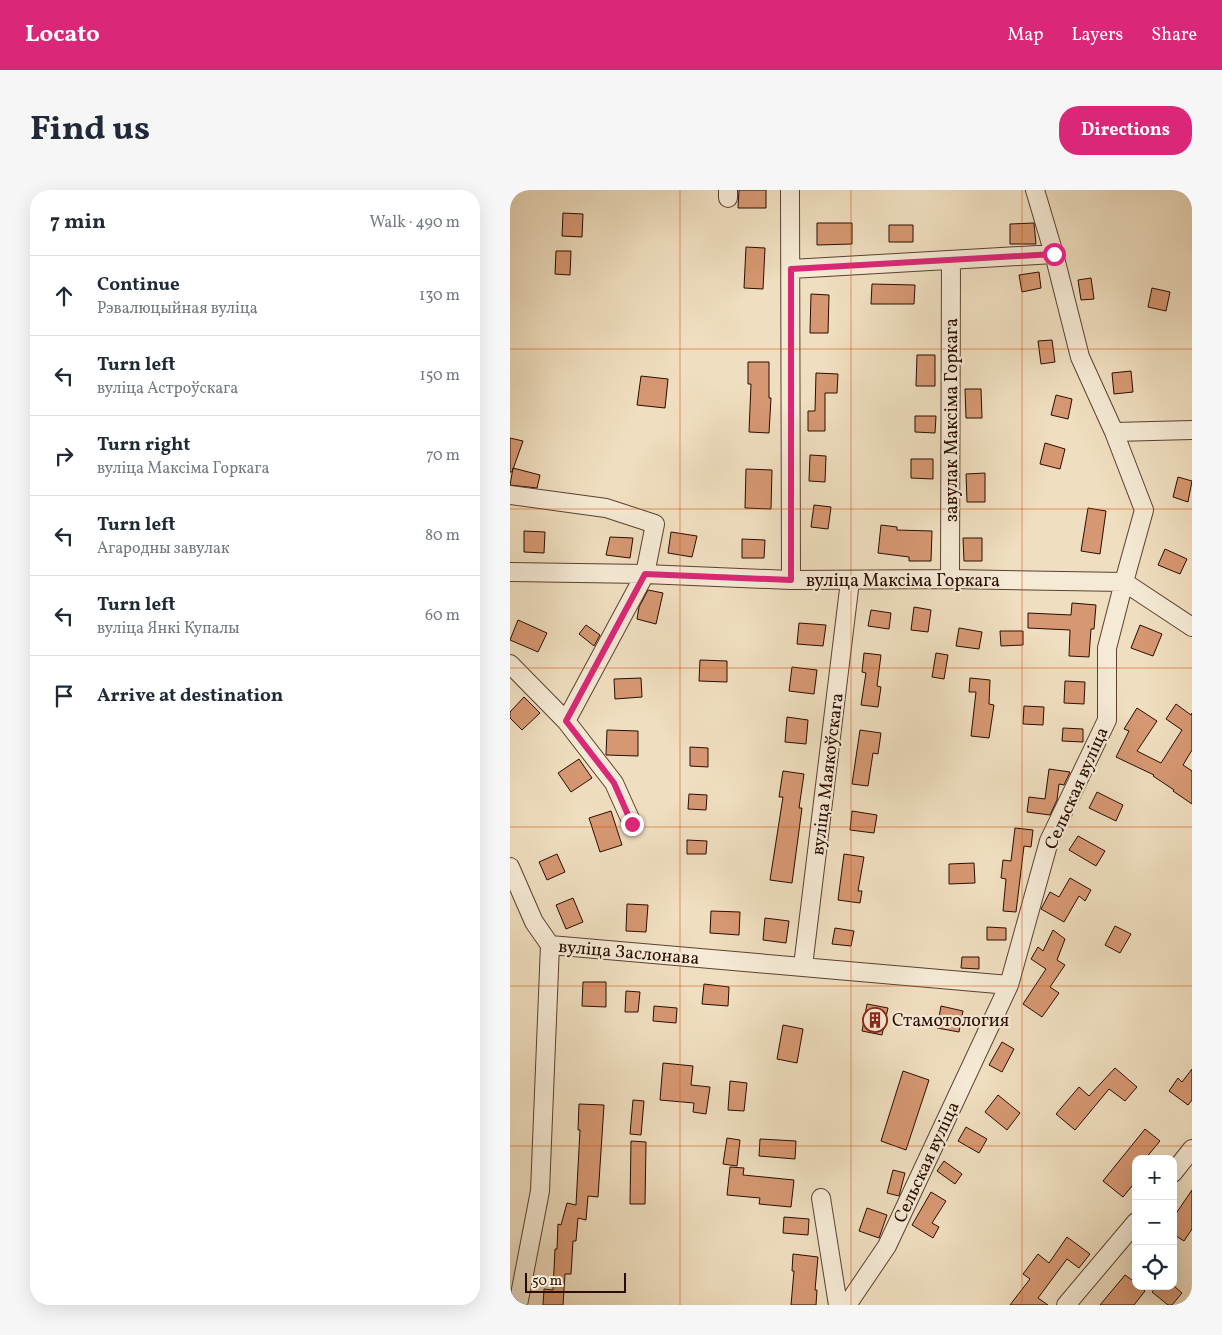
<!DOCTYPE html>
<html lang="en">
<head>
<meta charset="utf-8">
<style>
	body { margin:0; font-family:Vollkorn,serif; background:#f6f6f7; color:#1f2937 }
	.controls { position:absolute; right:15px; bottom:15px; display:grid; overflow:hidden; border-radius:10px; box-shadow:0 5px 20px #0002 }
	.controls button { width:45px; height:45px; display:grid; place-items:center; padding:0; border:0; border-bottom:1px solid #e0e1e3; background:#fff; color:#1f2937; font:25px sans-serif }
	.scale { position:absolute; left:15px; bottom:12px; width:101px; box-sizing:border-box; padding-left:5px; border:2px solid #2a0c00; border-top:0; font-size:14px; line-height:18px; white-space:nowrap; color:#2a0c00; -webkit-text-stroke:4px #f5ead5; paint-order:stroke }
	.stop { position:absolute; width:15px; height:15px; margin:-11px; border:4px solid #db2777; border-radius:50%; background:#fff }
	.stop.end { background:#db2777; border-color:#fff; box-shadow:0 1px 5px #0008 }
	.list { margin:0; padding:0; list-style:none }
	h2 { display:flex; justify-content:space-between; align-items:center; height:65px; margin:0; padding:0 20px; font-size:21px }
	h2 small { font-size:16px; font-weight:400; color:#747a83 }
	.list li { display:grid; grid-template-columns:32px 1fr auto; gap:15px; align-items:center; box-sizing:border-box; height:80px; padding:0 20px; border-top:1px solid #e0e1e3 }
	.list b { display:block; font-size:19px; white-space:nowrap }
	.list p { margin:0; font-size:16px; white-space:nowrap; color:#747a83 }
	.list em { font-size:16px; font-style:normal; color:#747a83 }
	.icon { flex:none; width:28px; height:28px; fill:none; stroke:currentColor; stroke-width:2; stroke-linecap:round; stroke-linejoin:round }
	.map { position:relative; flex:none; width:682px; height:1115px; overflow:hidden; border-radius:20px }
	header { display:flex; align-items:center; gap:30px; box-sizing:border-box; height:70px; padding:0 25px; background:#db2777; color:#fff }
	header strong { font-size:24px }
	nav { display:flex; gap:28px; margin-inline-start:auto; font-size:18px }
	.intro { display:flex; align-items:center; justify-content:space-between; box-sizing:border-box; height:120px; padding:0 30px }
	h1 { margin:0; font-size:35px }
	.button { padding:12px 22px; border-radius:20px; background:#db2777; color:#fff; font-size:18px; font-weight:700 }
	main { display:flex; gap:30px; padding:0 30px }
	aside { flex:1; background:#fff; border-radius:20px; box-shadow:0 5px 20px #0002 }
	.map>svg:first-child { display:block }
</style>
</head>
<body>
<header>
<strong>Locato</strong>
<nav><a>Map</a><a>Layers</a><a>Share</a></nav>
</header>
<div class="intro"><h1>Find us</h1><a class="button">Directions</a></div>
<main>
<aside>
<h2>7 min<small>Walk · 490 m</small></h2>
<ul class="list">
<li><svg class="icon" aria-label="ahead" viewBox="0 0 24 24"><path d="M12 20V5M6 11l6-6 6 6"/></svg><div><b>Continue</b><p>Рэвалюцыйная вуліца</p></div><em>130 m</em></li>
<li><svg class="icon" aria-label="left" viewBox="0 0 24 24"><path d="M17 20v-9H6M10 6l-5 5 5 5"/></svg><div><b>Turn left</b><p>вуліца Астроўскага</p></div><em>150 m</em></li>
<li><svg class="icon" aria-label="right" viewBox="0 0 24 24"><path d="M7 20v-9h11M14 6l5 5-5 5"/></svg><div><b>Turn right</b><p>вуліца Максіма Горкага</p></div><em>70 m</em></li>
<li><svg class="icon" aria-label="left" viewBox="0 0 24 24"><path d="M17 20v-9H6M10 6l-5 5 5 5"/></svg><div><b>Turn left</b><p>Агародны завулак</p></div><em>80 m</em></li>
<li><svg class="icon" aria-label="left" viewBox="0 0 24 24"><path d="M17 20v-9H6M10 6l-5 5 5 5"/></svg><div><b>Turn left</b><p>вуліца Янкі Купалы</p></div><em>60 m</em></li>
<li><svg class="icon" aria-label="arrive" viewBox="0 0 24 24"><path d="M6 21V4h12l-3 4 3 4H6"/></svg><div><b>Arrive at destination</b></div></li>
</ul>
</aside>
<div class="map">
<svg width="682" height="1115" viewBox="0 0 682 1115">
	<rect width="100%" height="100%" fill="#efdebf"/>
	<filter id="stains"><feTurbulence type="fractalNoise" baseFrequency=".004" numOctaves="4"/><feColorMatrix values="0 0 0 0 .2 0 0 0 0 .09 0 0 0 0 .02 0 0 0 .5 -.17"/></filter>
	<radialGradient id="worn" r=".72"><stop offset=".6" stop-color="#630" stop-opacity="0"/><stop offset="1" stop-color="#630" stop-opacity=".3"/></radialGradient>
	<path fill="#d69872" stroke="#2a0c00" d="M229,0H256V18H228Z
		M53,23L73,24L72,47L52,46Z
		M307,33H342V54L307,55Z
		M524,33L526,54H500V34Z
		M379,35H403V52H379Z
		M236,57L255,58L253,99L234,98Z
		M46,61H61L60,85L45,84Z
		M529,82L531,98L512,102L509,85Z
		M581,88L584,109L571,110L568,90Z
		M362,94L405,95L404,114H361Z
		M642,98L660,102L656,121L638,117Z
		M301,104L319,105L318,143H300Z
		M542,150L545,172L531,174L528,151Z
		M407,165H425V196H406Z
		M238,172H259V208H261L259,243L239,242L241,194H238Z
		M621,181L623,202L604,204L602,183Z
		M306,183L328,184L327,203H315V241H298V221H305Z
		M131,186L158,189L155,218L127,215Z
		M455,199H471L472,228H456Z
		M546,205L562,209L558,229L541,225Z
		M405,226H426L425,243L405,242Z
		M0,248L13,251L2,282H0Z
		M535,253L555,259L550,279L530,274Z
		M300,265L316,266L315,292L299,291Z
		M401,269H423V289L401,288Z
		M3,278L30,285L27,298L0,295Z
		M236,279L262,280L261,319L235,318Z
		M475,283V312H457L456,284Z
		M668,287L682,291L678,312L663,307Z
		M304,315L321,317L318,339L301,337Z
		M578,318L596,321L590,364L571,361Z
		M371,335L387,337V340L422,341L421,371H399V367L368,363Z
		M14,341L35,342L34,363L14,362Z
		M161,342L187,346L182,367L158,363Z
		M100,347L123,348L120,368L96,365Z
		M453,348H472V371H454Z
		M232,349L255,350L254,368H232Z
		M655,359L677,369L670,384L648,375Z
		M138,400L153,403L146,434L127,429L129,417Z
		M562,413L586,415L584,439H581L579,467L559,466L560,440L518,438V423L561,425Z
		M404,417L421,420L418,442L401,440Z
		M361,420L381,423L379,439L358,436Z
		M8,430L37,443L28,462L0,450Z
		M289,433L316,435L313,456L287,454Z
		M76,435L90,445L84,456L69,444Z
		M630,435L652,444L643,466L621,458Z
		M449,438L472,442L469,459L446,456Z
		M490,441H513V455L491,456Z
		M354,463L371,465L367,496L371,497L368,517L351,515L356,483L352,482Z
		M426,463L438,465L434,489L422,487Z
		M190,470L217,471V492L189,491Z
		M282,477L307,480L304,504L279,501Z
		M131,488L132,507L105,509L104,489Z
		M460,488L480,490L479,514L484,515L479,548L461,546L466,502H459Z
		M555,491L575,492L574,514L554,513Z
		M14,507L30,523L12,540L0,528V522Z
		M666,514L681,525L682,523V560L673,575L682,581V614L663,601L664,600L643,586L644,585L606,567L619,541L614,539L627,518L647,531L627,561L651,573L672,540L656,529Z
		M514,516L534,517L533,535L513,534Z
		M277,527L298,530L296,554L275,552Z
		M553,538L573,539V552L552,551Z
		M97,540L128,541V566L96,565Z
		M350,540L371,543L368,564L363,563L358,596L342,594Z
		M180,557L198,558V577L180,576Z
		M69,569L82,588L61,602L48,583Z
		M539,579L560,582L554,595L549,594L547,610L540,625L517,622L519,607L535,609Z
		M273,581L294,584L289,618H292L282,693L260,690L273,607H269Z
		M587,602L613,615L606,631L579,618Z
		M179,604L197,605L196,620L178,619Z
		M101,621L112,655L90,662L79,628Z
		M342,621L367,625L364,643L340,640Z
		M505,638L523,640L521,657L514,656L506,722L493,721L496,689L491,688L493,670L501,671Z
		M568,646L595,661L586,676L559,660Z
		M177,650L197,651L196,664H177Z
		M47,664L55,682L37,690L29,672Z
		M334,664L354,667L348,701H352L350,713L328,710Z
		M464,673L465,693L439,694V674Z
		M560,688L581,700L575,711L569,706L554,732L531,719L540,702L549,707Z
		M63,708L73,732L56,739L46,715Z
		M117,714L138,715L136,742L116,741Z
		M201,721L230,722L229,745L200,743Z
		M255,728L279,731L276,753L253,750Z
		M605,736L621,744L610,763L595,755Z
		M477,737L496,738V750H477Z
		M325,738L344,741L341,756L322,754Z
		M543,740L555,749L547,770L555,775L540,797L549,803L532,827L513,814L536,779L521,769L528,757L533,761Z
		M452,767H469V779L451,778Z
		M73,792H96V817L72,816Z
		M194,794L219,797L218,816L192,814Z
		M116,801L130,802L128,822H115Z
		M357,814L378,818L372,845L352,841Z
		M144,816L167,818L166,833L143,831Z
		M431,816L453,821L449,842L427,838Z
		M273,835L293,839L287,873L267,869Z
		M492,852L504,859L492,882L479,875Z
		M153,873L183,876L181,895L200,897L196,924L183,922L184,913L150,910Z
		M605,878L627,897L615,911L599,899L565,940L546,924L569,897L579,906Z
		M682,879V910L678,915L659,901L668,888L672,892Z
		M393,881L419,890L396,960L371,951Z
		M220,891L237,893L234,921L218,920Z
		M488,905L510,923L497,940L475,922Z
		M123,910L134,911L131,945L120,944Z
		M69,914L94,915L88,1007L78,1006L76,1030L68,1028L66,1051H63L61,1084H55L53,1115H33L34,1099L43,1100L45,1059H47L48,1034L51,1035L57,1013L66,1015L70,940H68Z
		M456,937L477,949L469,963L448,951Z
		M635,939L650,951L635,969H626V991L613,1007L593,991Z
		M217,948L230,950L227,976L213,974Z
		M250,949L286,951L285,969L249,966Z
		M121,951L136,952L135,1014H120Z
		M434,971L452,984L445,994L427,981Z
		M220,977L234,978L233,985L284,990L281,1017L249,1014L250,1008L217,1005Z
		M383,980L395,983L389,1006L377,1003Z
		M682,1000V1039L674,1051L663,1044V1028Z
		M421,1002L436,1011L422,1033L429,1037L423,1048L402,1035Z
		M357,1018L377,1025L369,1048L349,1041Z
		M274,1027L299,1029L298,1045L273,1043Z
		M557,1047L580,1064L569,1078L557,1069L528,1108L538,1115H500L520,1089L513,1084L528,1064L539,1073Z
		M283,1064L308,1067L305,1100H307L306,1115H281L284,1081H282Z
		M615,1085L626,1093V1096H629L635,1101L624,1115H590Z
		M647,1096H664L672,1103L662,1115H658L642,1102Z"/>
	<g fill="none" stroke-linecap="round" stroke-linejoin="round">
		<defs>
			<path id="minor" d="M218,0V8
				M280,0L281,390
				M281,79L544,64
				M604,242L682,240
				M0,305L96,318L145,334L135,384L56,531
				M0,382L135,384L281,390L440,389L614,392L682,437
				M440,389L441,70
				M0,474L56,531L104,593L122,633
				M0,677L24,732L40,755
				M293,776L340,391
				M663,983L682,959
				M311,1008L328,1115
				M8,1115L30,1001L40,755L499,795
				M337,1115L377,1056L499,795L539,651L597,530V458L614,392L634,320L604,242L570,167L544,64L525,0
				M556,1115L626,1032"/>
		</defs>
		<use href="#minor" stroke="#5b4030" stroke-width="20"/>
		<use href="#minor" stroke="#f5ead5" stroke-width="18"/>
	</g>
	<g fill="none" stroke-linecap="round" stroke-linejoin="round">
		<path stroke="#db2777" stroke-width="6" d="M122,634L104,593L56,531L135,384L281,390V79L544,64"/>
	</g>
	<path fill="none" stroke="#d5510b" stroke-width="1" stroke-opacity="0.55" d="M170,0V1115M341,0V1115M512,0V1115M0,159H682M0,319H682M0,478H682M0,637H682M0,796H682M0,956H682"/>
	<defs>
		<symbol id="building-ring" viewBox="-11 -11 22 22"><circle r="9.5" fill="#f5ead5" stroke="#8f2418" stroke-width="1.5"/><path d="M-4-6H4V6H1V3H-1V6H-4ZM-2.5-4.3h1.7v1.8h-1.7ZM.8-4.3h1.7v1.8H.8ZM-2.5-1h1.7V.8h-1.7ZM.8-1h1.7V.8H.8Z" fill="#8f2418"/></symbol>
	</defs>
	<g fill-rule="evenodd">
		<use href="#building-ring" x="351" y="816" width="28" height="28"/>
	</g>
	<g text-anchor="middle" stroke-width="4.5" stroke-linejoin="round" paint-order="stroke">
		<g font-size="18" fill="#2a0c00" stroke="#f5ead5">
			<text transform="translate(441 230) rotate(-90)" y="6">завулак Максіма Горкага</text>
			<text x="393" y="396">вуліца Максіма Горкага</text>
			<text transform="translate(317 584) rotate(-83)" y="6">вуліца Маякоўскага</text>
			<text transform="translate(566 598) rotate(-66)" y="6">Сельская вуліца</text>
			<text transform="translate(119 762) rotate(5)" y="6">вуліца Заслонава</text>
			<text transform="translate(416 972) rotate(-65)" y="6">Сельская вуліца</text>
		</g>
		<g font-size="18" fill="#2a0c00" stroke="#f5ead5" text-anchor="start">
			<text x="382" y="836">Стамотология</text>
		</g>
	</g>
	<rect width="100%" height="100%" filter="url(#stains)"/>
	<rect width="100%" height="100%" fill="url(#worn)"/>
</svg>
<div class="controls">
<button>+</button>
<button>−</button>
<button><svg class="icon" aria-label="locate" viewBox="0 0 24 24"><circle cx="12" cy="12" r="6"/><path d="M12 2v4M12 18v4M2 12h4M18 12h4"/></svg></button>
</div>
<div class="scale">50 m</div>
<div class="stop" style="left:544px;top:64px"></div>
<div class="stop end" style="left:122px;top:634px"></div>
</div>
</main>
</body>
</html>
